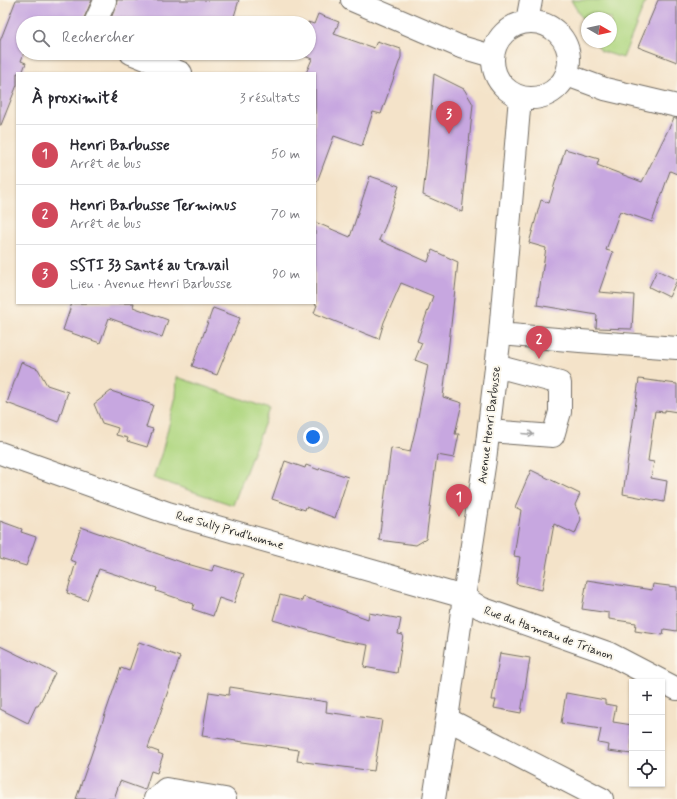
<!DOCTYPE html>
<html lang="fr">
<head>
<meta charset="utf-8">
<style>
	body { margin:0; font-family:Mynerve,sans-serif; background:#f7f7f7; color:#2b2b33 }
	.controls { position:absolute; right:12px; bottom:12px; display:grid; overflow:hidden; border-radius:0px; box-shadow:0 1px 3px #0004 }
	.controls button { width:36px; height:36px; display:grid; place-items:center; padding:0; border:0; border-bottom:1px solid #e1e1e2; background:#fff; color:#2b2b33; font:20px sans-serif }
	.compass { position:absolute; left:581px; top:12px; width:36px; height:36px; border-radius:50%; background:#fff; box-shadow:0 1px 3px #0004; rotate:99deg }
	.you { position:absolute; left:313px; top:437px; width:14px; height:14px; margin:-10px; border:3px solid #fff; border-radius:50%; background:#1a73e8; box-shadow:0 0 0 6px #1a73e833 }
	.badge { display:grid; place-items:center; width:26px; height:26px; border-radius:50%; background:#d1495b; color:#fff; font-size:13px; font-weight:700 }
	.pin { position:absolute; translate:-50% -33px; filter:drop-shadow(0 1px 2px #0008) }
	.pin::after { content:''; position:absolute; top:21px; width:14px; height:12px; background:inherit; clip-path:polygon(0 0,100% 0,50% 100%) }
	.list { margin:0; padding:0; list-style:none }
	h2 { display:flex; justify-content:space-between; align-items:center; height:52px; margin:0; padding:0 16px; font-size:17px }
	h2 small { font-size:13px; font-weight:400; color:#7c7c81 }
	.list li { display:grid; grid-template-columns:26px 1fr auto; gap:12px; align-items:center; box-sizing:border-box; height:60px; padding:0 16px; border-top:1px solid #e1e1e2 }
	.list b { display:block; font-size:15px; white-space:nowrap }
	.list p { margin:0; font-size:13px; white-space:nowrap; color:#7c7c81 }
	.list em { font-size:13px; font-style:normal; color:#7c7c81 }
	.icon { flex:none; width:22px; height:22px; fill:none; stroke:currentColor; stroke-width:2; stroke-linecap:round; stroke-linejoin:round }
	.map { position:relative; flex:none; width:677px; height:799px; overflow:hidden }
	.search { position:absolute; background:#fff; box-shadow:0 1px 3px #0004; left:16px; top:16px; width:300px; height:44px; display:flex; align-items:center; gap:10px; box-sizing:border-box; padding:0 14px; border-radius:22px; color:#7c7c81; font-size:15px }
	.panel { position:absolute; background:#fff; box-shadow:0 1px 3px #0004; left:16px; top:72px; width:300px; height:232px; border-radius:0px }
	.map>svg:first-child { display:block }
</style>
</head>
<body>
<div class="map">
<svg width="677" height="799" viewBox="0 0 677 799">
	<rect width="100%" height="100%" fill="#fbf7ec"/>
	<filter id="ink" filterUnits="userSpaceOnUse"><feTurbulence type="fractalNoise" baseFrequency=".025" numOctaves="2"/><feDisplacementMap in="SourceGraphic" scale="8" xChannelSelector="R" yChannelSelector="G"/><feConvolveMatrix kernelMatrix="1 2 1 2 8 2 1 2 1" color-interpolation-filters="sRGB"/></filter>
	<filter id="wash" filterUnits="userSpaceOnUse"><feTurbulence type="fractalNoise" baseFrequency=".012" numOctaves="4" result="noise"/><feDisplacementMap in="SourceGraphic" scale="16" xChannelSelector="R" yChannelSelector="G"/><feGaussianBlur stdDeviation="0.9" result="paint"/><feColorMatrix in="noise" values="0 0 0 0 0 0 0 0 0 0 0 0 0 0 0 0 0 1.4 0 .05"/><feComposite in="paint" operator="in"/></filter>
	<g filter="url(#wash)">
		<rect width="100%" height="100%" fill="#f4e3c9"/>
		<path fill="#b0d781" stroke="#6e8156" d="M571,0H646L623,58L601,51L595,42H611V18H587V27Z
			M177,377L270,409L233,505L153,478L162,452L176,397Z"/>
		<g id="blocks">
			<path fill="#c7a7e0" d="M16,0H92L84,18L83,23H23V53H24L21,61L26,63L22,73H17V85L1,125H0V41Z
				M117,0H239L232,23H109L116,6Z
				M658,0H677V62L638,47Z
				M318,14L339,22L334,34L374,48L377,41L401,49V57L381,114L373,112L362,146L334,136L317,182H315V73H306L312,59L297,53H309V23H308V22L314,24Z
				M434,74L464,89L473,104L462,212L423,195L427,159Z
				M674,118H677V174L670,171L652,222L620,211L606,250L613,252L599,292L634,295L632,329L596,328L597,315L537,305L546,248L529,243L541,200L549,203L565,149L599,159L597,165L642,182Z
				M370,176L399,186L385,227L379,240L428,262L432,250L458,262L443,397L462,403L455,434H459L454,458L437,455L426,539L416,545L379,540L391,448L410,452L416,427L428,365L415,360L422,343L417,341L433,296L401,283L384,322L379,339L314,313L317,305L315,304V222L350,237Z
				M657,270L677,280L669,297L649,287Z
				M72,303H134L133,307L168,320L162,337L109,318L100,343L63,330Z
				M213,308L240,318L217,375L192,366Z
				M21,362L38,369L47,385L68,392L58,422L7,403Z
				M639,379L677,384V412L665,410V412L655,411L648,461L654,462L651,478L667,481L664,502L623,494Z
				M111,391L153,405L146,427L153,429L147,447L127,441L128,438L116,435L118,428L102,423L94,404Z
				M285,461L305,468L306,465L319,470L320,468L348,477L335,518L306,507L305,510L272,499Z
				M531,470L580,494L575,505L581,519L575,534L554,524L542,590L516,584L520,557L514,556L521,510L515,507Z
				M0,521L22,529L21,532L36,537L26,566L0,558Z
				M81,527L184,563L212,571L214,565L244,574L234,603L219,598L213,616L192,609L194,604L156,591L157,588L99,569L87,600L67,593L76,562L70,560Z
				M587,580L652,590L653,584L677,587V631L664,629L663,635L635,631L636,623L609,619V613L582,609Z
				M280,595L302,601L303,597L329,605L368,619L369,613L401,619L398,634L403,635L397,673L364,667L368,645L344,641L273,620Z
				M139,642L180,657L148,748L159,752L158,753L163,755L157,773L151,771L145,790L120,781L114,799H76L121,668L129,671Z
				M0,646L55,673L38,706H36L28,723L0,709Z
				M500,653L530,658L521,713L494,708L496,700H492Z
				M230,687L327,702L326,712L382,720L374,771L297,761L299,750L202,736L209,692L229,695Z
				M566,693L605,700V704L616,706L613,722L632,725V754L608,751L609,745L598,743L601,729L561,723Z"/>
		</g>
	</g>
	<g filter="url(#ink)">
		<use href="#blocks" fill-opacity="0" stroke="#716b62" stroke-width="1"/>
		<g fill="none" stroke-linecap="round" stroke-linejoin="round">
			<defs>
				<path id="minor" d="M95,23L105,1
					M461,47L492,56
					M131,53L181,73
					M500,334L580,341L677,348
					M489,431L553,436L560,412V383L496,366
					M0,453L168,513L464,597L481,608L608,653L677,689
					M447,719L602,799
					M155,799L166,789L225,799
					M434,799L447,719L464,597L485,460L500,334L520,97"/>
				<path id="major" d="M352,0L461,47
					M493 60a38 38 0 1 1 76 0a38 38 0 1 1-76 0Z
					M527,22L531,0
					M567,75L605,89L677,106"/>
			</defs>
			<use href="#minor" stroke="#716b62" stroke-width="24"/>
			<use href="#major" stroke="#716b62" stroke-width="24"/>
			<use href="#minor" stroke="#fff" stroke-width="22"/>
			<use href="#major" stroke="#fff" stroke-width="22"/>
		</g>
		<defs><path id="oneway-shaft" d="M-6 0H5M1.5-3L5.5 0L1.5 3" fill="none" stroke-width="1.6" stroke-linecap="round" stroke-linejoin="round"/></defs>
		<use stroke="#a0a0a0" href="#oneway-shaft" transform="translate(528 434) rotate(5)"/>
	</g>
	<g text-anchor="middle" stroke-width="4" stroke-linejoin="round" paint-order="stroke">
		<g font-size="12" fill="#2b2b2b" stroke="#fbf7ec">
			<text transform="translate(489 425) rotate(-83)" y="4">Avenue Henri Barbusse</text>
			<text transform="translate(230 530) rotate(16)" y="4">Rue Sully Prud'homme</text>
			<text transform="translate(549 633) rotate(20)" y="4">Rue du Hameau de Trianon</text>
		</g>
	</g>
</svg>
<div class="controls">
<button>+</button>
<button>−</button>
<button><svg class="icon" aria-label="locate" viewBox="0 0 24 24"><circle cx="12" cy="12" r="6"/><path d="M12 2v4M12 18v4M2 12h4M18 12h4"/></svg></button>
</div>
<svg class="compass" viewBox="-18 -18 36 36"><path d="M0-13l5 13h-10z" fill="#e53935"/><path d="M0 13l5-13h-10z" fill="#7c7c81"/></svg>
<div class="you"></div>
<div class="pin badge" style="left:459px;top:517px">1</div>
<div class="pin badge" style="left:539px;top:359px">2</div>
<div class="pin badge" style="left:449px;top:134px">3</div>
<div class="search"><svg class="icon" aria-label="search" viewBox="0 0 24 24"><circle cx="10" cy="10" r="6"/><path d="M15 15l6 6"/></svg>Rechercher</div>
<section class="panel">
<h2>À proximité<small>3 résultats</small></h2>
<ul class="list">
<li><span class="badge">1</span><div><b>Henri Barbusse</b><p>Arrêt de bus</p></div><em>50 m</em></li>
<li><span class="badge">2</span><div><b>Henri Barbusse Terminus</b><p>Arrêt de bus</p></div><em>70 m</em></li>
<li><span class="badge">3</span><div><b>SSTI 33 Santé au travail</b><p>Lieu · Avenue Henri Barbusse</p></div><em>90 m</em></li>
</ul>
</section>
</div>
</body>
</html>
